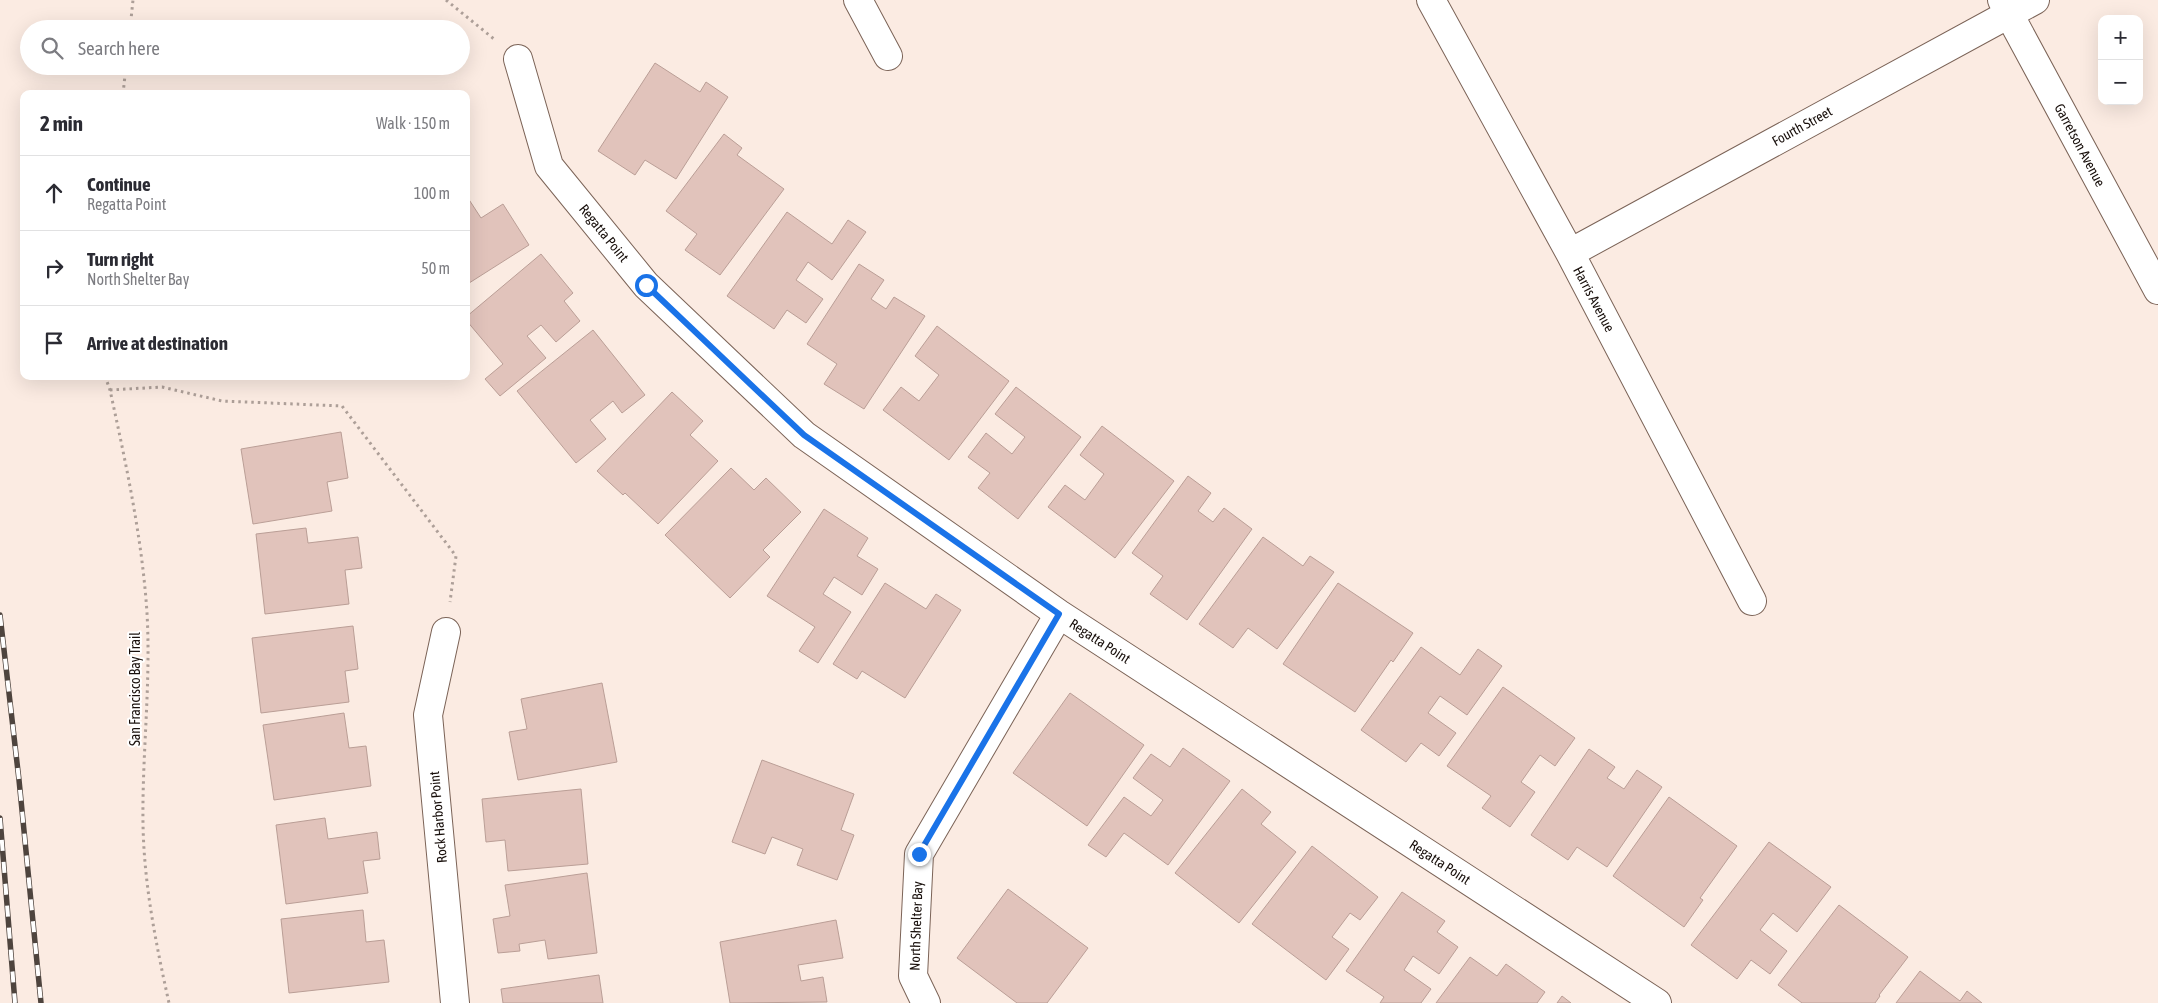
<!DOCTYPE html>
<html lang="en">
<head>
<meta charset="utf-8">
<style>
	body { margin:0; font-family:"Asap Condensed",sans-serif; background:#f7f7f7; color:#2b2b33 }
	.controls { position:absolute; right:15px; top:15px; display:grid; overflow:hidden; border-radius:10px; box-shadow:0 5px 20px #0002 }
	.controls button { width:45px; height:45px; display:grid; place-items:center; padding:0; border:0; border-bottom:1px solid #e1e1e2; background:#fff; color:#2b2b33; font:25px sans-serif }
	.stop { position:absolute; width:15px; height:15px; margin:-11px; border:4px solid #1a73e8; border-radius:50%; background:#fff }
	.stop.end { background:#1a73e8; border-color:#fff; box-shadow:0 1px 5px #0008 }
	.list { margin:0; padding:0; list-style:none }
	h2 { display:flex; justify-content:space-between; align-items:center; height:65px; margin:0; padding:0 20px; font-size:21px }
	h2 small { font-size:16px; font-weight:400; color:#7c7c81 }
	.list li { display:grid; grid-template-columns:32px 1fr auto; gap:15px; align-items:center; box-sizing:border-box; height:75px; padding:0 20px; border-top:1px solid #e1e1e2 }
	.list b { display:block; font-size:19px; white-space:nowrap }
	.list p { margin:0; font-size:16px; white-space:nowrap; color:#7c7c81 }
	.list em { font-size:16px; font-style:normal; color:#7c7c81 }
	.icon { flex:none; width:28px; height:28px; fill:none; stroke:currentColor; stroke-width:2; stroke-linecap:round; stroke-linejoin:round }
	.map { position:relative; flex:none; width:2158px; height:1003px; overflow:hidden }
	.search { position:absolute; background:#fff; box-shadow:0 5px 20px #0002; left:20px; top:20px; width:450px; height:55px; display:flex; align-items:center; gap:12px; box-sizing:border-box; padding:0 18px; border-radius:28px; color:#7c7c81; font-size:19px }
	.panel { position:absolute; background:#fff; box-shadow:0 5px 20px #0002; left:20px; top:90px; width:450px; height:290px; border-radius:10px }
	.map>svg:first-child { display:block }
</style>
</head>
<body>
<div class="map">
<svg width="2158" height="1003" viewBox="0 0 2158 1003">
	<rect width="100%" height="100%" fill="#fbebe2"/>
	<path fill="#e1c3bb" stroke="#ba9e96" d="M655,63L700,92L706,82L728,97L676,179L645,160L635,175L598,151Z
		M724,134L742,148L737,155L784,189L720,275L685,250L697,234L666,211Z
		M466,195L481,218L503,204L529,245L466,285Z
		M787,212L832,244L848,220L866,232L832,280L808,262L796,280L823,299L806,323L787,310L774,329L727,296Z
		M541,254L573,293L564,301L580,321L556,342L541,325L527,336L546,358L500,396L485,379L503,364L466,320V317Z
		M859,264L884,280L871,299L886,309L894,297L925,316L864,409L824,384L837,364L807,344Z
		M937,326L1009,381L949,460L883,410L901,387L919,401L939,375L915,356Z
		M593,330L645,395L622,413L613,401L590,420L606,439L576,463L517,391Z
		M1016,387L1081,437L1018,519L978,488L990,473L968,457L986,433L1012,454L1025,437L995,414Z
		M672,392L703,421L690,435L718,461L658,524L625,493L623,495L597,471Z
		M1102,426L1174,481L1115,558L1048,507L1065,485L1085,500L1104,474L1080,455Z
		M341,432L348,478L327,482L332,511L253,524L241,449Z
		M731,468L754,490L766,478L801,512L763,550L770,557L730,598L665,535Z
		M1188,476L1211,493L1198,511L1213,522L1224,508L1252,529L1187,620L1150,594L1163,576L1132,553Z
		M824,509L868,538L857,556L878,569L862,595L834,577L823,594L851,612L818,663L799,651L815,627L767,596Z
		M306,528L308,543L358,537L362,568L345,570L349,604L265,614L256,534Z
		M1263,537L1303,566L1310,556L1334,572L1277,649L1248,628L1233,648L1199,624Z
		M885,583L926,609L936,594L961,610L905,698L862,671L857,679L833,664Z
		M1338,583L1413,633L1393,662L1391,660L1355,712L1283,664Z
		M353,626L358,669L345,671L349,702L261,713L252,638Z
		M1421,647L1460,675L1478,649L1502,666L1467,715L1440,696L1428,713L1456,733L1439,756L1421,743L1406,762L1361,730Z
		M602,683L617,762L518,780L509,732L527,729L521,699Z
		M1503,687L1575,738L1555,766L1540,755L1521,782L1535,792L1510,827L1482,808L1491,796L1447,766Z
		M1070,693L1144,745L1087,826L1013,773Z
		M344,713L349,748L366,746L371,786L274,800L263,725Z
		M1183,748L1230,781L1168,865L1124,833L1106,857L1088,845L1124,797L1151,816L1163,800L1133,778L1151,754L1170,767Z
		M1589,749L1615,767L1607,778L1624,789L1637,770L1662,787L1607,867L1577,847L1568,860L1531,835Z
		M762,760L854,794L841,830L854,835L837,880L797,865L803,849L772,837L765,854L732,842Z
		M581,789L588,864L508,871L505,840L486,842L482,799Z
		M1242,789L1271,812L1261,824L1296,852L1239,923L1175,873Z
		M1669,797L1737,846L1700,898L1703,900L1684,927L1613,876Z
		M325,818L328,839L377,832L380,859L363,861L368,893L286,904L276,825Z
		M1769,842L1831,887L1797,932L1773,913L1760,930L1787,951L1770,974L1751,960L1737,979L1691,945Z
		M1312,846L1378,897L1360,920L1350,913L1332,937L1349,949L1326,980L1252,924Z
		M587,873L597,953L548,959L545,940L519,944L520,951L498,953L493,919L510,916L505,885Z
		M1008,889L1088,948L1047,1003H1017L957,958Z
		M1402,892L1445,921L1437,932L1458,947L1439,974L1413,956L1404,970L1431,989L1421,1003H1380L1384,997L1346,971Z
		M1839,905L1908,957L1879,995L1880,996L1875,1003H1802L1778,985Z
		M363,910L366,942L384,940L389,982L289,993L281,919Z
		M836,920L843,958L798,965L801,981L823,977L827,1002L730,1003L720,942Z
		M1470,957L1497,976L1506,964L1545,992L1537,1003H1436Z
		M1920,971L1960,1001L1967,991L1982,1003H1896Z
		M599,975L603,1003H503L501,989Z
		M1562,996L1571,1003H1557Z"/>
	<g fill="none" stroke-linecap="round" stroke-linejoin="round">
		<defs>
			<path id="street" d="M858,0L888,56
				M1431,0L1570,253L1752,601
				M518,59L549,166L646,285L804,435L1059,614L1657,1003
				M1570,253L2009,14L2002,0
				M446,632L428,715L455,1003
				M926,1003L913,976L919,854L1059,614"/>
			<path id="secondary" d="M2035,0L2009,14L2158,290"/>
		</defs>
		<use href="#street" stroke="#7b6357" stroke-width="30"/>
		<use href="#secondary" stroke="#7b6357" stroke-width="30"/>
		<path stroke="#ad9f98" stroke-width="3" stroke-dasharray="2.5 4" stroke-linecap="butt" d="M446,0L494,39
			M130,29L133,0
			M123,94L126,66
			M105,376L110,390C126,464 142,537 147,613C151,684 142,754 143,824C144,885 156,944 169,1003
			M110,390L162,387L222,401L342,406L456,556L450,602"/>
		<use href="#street" stroke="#fff" stroke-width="28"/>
		<use href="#secondary" stroke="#fff" stroke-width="28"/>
		<defs>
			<path id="rail" d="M0,615L19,780L41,1003
				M0,818L15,1003"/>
		</defs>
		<use href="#rail" stroke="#4e443e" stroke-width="5.5"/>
		<use href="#rail" stroke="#fff" stroke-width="4" stroke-dasharray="11" stroke-linecap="butt"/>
	</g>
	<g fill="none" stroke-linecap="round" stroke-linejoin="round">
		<path stroke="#1a73e8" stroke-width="6" d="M646,285L804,435L1059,614L919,854"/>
	</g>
	<g text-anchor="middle" stroke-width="4" stroke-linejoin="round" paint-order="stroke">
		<g font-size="14" fill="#180f0b" stroke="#fff">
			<text transform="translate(1802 126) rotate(-29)" y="5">Fourth Street</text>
			<text transform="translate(2080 145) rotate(62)" y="5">Garretson Avenue</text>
			<text transform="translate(604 233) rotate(51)" y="5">Regatta Point</text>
			<text transform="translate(1594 299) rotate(62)" y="5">Harris Avenue</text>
			<text transform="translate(1100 641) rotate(33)" y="5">Regatta Point</text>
			<text transform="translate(135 689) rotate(-90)" y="5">San Francisco Bay Trail</text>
			<text transform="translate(438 817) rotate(-95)" y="5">Rock Harbor Point</text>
			<text transform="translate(1440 862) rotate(33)" y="5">Regatta Point</text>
			<text transform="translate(916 926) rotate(-88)" y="5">North Shelter Bay</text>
		</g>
	</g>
</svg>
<div class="controls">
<button>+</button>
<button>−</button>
</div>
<div class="stop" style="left:646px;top:285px"></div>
<div class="stop end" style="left:919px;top:854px"></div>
<div class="search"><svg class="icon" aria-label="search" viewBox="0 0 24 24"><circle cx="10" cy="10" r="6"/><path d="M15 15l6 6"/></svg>Search here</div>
<section class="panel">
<h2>2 min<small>Walk · 150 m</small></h2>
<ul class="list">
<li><svg class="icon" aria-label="ahead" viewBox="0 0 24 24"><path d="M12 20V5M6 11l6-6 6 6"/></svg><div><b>Continue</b><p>Regatta Point</p></div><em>100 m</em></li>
<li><svg class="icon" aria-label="right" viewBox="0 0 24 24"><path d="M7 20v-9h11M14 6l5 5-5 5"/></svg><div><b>Turn right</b><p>North Shelter Bay</p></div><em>50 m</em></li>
<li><svg class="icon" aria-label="arrive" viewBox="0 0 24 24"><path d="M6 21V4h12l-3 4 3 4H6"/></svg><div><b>Arrive at destination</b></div></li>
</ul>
</section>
</div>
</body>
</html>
